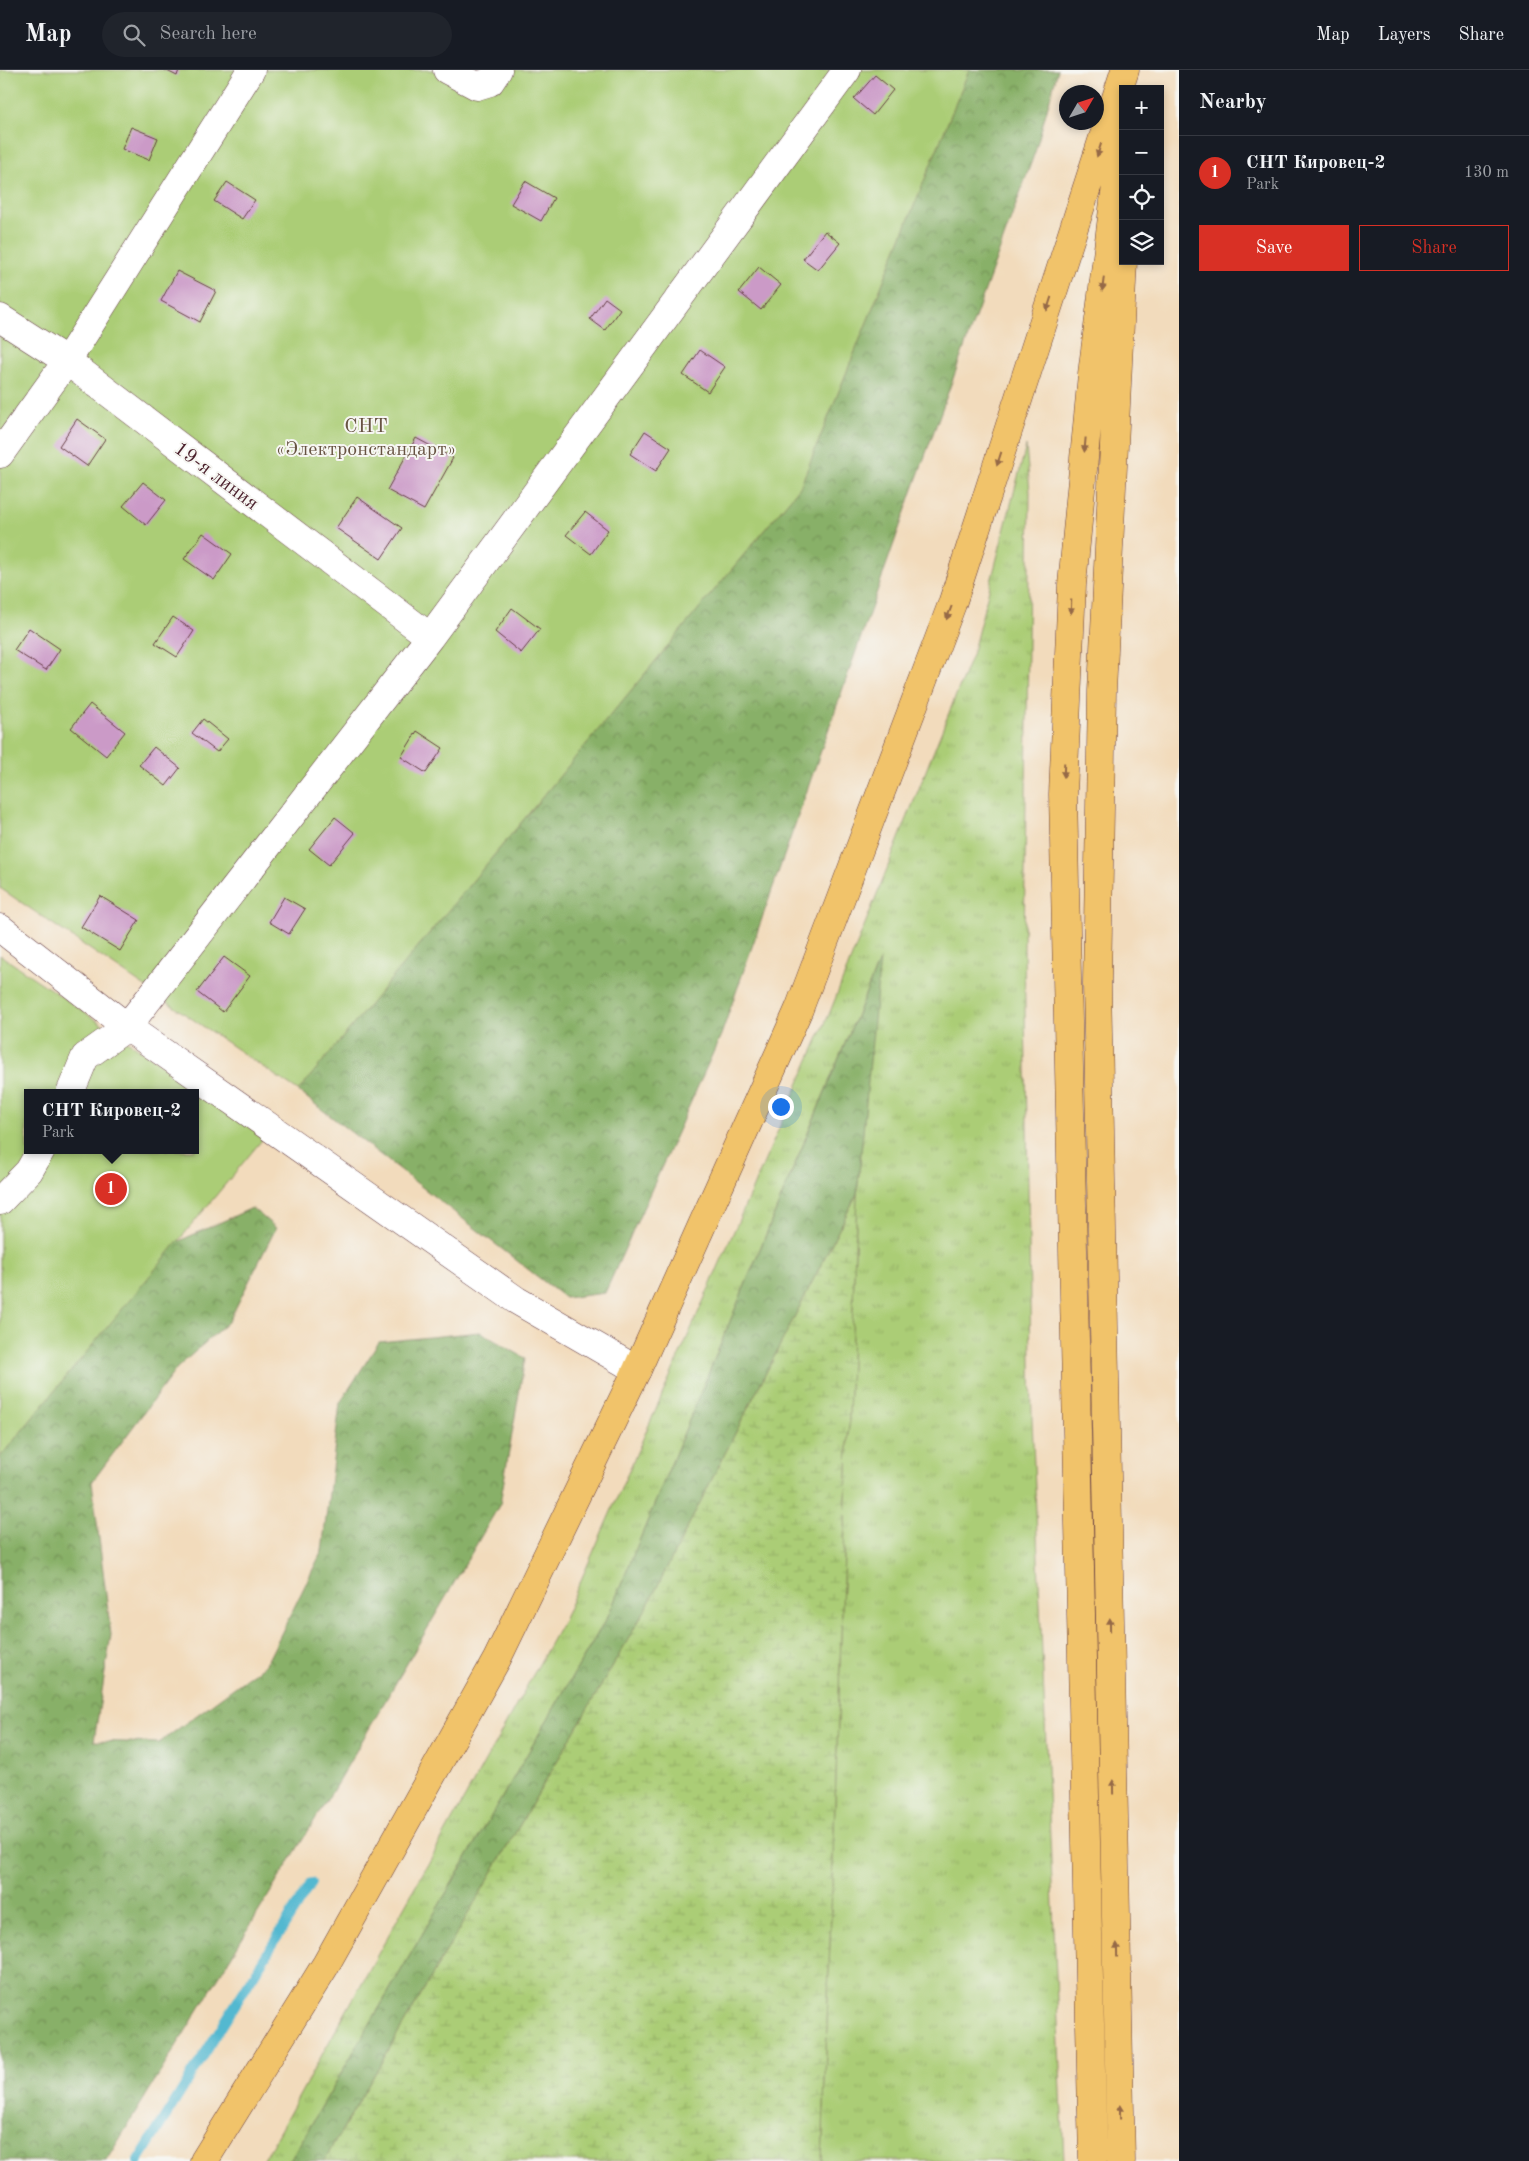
<!DOCTYPE html>
<html lang="en">
<head>
<meta charset="utf-8">
<style>
	body { margin:0; font-family:"Old Standard TT",serif; background:#20242c; color:#f1f3f6 }
	.controls { position:absolute; right:15px; top:15px; display:grid; overflow:hidden; border-radius:0px; box-shadow:0 2px 8px #0003 }
	.controls button { width:45px; height:45px; display:grid; place-items:center; padding:0; border:0; border-bottom:1px solid #363941; background:#171b24; color:#f1f3f6; font:25px sans-serif }
	.compass { position:absolute; left:1059px; top:15px; width:45px; height:45px; border-radius:50%; background:#171b24; box-shadow:0 2px 8px #0003; rotate:51deg }
	.you { position:absolute; left:780px; top:1036px; width:18px; height:18px; margin:-12px; border:4px solid #fff; border-radius:50%; background:#1a73e8; box-shadow:0 0 0 8px #1a73e833 }
	.badge { display:grid; place-items:center; width:32px; height:32px; border-radius:50%; background:#d93025; color:#fff; font-size:16px; font-weight:700 }
	.pin { position:absolute; translate:-50% -50%; border:2px solid #fff; box-shadow:0 1px 5px #0006 }
	.popup { position:absolute; left:24px; top:1019px; width:175px; height:65px; box-sizing:border-box; display:grid; place-content:center; border-radius:0px; background:#171b24; filter:drop-shadow(0 1px 4px #0005); font-size:16px; white-space:nowrap; color:#9ea1a6 }
	.popup b { font-size:19px; color:#f1f3f6 }
	.popup::after { content:''; position:absolute; left:50%; top:100%; margin-left:-10px; border:10px solid transparent; border-top-color:#171b24 }
	.list { margin:0; padding:0; list-style:none }
	h2 { display:flex; justify-content:space-between; align-items:center; height:65px; margin:0; padding:0 20px; font-size:21px }
	h2 small { font-size:16px; font-weight:400; color:#9ea1a6 }
	.list li { display:grid; grid-template-columns:32px 1fr auto; gap:15px; align-items:center; box-sizing:border-box; height:75px; padding:0 20px; border-top:1px solid #363941 }
	.list b { display:block; font-size:19px; white-space:nowrap }
	.list p { margin:0; font-size:16px; white-space:nowrap; color:#9ea1a6 }
	.list em { font-size:16px; font-style:normal; color:#9ea1a6 }
	.actions { display:flex; gap:10px; padding:15px 20px }
	.actions a { flex:1; padding:11px 0; border:1px solid #d93025; border-radius:0px; text-align:center; font-size:18px; color:#d93025 }
	.actions .main { background:#d93025; color:#fff }
	.icon { flex:none; width:28px; height:28px; fill:none; stroke:currentColor; stroke-width:2; stroke-linecap:round; stroke-linejoin:round }
	.map { position:relative; flex:none; width:1179px; height:2091px; overflow:hidden }
	header { display:flex; align-items:center; gap:30px; box-sizing:border-box; height:70px; padding:0 25px; background:#171b24; border-bottom:1px solid #363941 }
	header strong { font-size:24px }
	nav { display:flex; gap:28px; margin-inline-start:auto; font-size:18px }
	.search { width:350px; height:45px; background:#20242c; display:flex; align-items:center; gap:12px; box-sizing:border-box; padding:0 18px; border-radius:28px; color:#9ea1a6; font-size:19px }
	main { display:flex }
	aside { flex:1; background:#171b24 }
	.map>svg:first-child { display:block }
</style>
</head>
<body>
<header>
<strong>Map</strong>
<div class="search"><svg class="icon" aria-label="search" viewBox="0 0 24 24"><circle cx="10" cy="10" r="6"/><path d="M15 15l6 6"/></svg>Search here</div>
<nav><a>Map</a><a>Layers</a><a>Share</a></nav>
</header>
<main>
<div class="map">
<svg width="1179" height="2091" viewBox="0 0 1179 2091">
	<defs>
		<pattern id="grass-tufts" width="24" height="20" patternUnits="userSpaceOnUse" patternTransform="scale(1.25)"><rect width="24" height="20" fill="#abcd76"/><path d="M3 7l-1-3M5 7V3M7 7l1-3M15 17l-1-3M17 17v-4M19 17l1-3" fill="none" stroke="#95b066"/></pattern>
		<pattern id="forest-crowns" width="20" height="18" patternUnits="userSpaceOnUse" patternTransform="scale(1.25)"><rect width="20" height="18" fill="#88b067"/><path d="M2 6a3 3 0 1 1 6 0M12 15a3 3 0 1 1 6 0" fill="none" stroke="#718f55"/></pattern>
		<pattern id="wetland-marsh" width="20" height="14" patternUnits="userSpaceOnUse" patternTransform="scale(1.25)"><rect width="20" height="14" fill="#abcd76"/><path d="M1 5h8M5 5V1M11 12h8M15 12V8" fill="none" stroke="#95b066"/></pattern>
	</defs>
	<rect width="100%" height="100%" fill="#f6f6f2"/>
	<filter id="ink" filterUnits="userSpaceOnUse"><feTurbulence type="fractalNoise" baseFrequency=".02" numOctaves="2"/><feDisplacementMap in="SourceGraphic" scale="10" xChannelSelector="R" yChannelSelector="G"/><feConvolveMatrix kernelMatrix="1 2 1 2 8 2 1 2 1" color-interpolation-filters="sRGB"/></filter>
	<filter id="wash" filterUnits="userSpaceOnUse"><feTurbulence type="fractalNoise" baseFrequency=".0096" numOctaves="4" result="noise"/><feDisplacementMap in="SourceGraphic" scale="20" xChannelSelector="R" yChannelSelector="G"/><feGaussianBlur stdDeviation="1.12" result="paint"/><feColorMatrix in="noise" values="0 0 0 0 0 0 0 0 0 0 0 0 0 0 0 0 0 1.4 0 .05"/><feComposite in="paint" operator="in"/></filter>
	<g filter="url(#wash)">
		<rect width="100%" height="100%" fill="#f2dbbc"/>
		<path fill="url(#grass-tufts)" stroke="#7a7650" d="M1026,376L1030,422L1024,878L1032,1349L1064,2091H822L857,1124L879,891L609,1544L290,2091H263L563,1551L830,942L972,585Z"/>
		<path fill="url(#forest-crowns)" stroke="#696849" d="M969,0H1058L1035,82L912,422L721,965L605,1223L565,1228L298,1021L800,417Z
			M880,889L857,1124L647,1537L324,2091H290L609,1544Z
			M252,1138L276,1158L229,1251L177,1298L92,1412L111,1565L94,1671L159,1673L266,1594L322,1481L340,1333L379,1272L480,1262L525,1288L500,1434L338,1712L106,2091H0V1387L177,1172Z"/>
		<path fill="url(#wetland-marsh)" stroke="#7a7650" d="M857,1124L822,2091H324L647,1537Z"/>
		<path fill="#abcd76" stroke="#7a7650" fill-rule="evenodd" d="M0,0H969L800,417L298,1021L0,818Z
			M0,885L266,1065L0,1387ZM27,1023H195V1080H27Z"/>
		<g fill="none" stroke-linecap="round" stroke-linejoin="round">
			<path stroke="#52b8d0" stroke-width="10" d="M138,2091L311,1813"/>
		</g>
		<g id="blocks">
			<path fill="#cb9ac7" d="M165,0H179L177,6Z
				M875,5L893,20L873,45L854,29Z
				M131,57L158,68L149,90L122,79Z
				M525,111L554,128L541,151L511,134Z
				M227,112L255,130L242,149L214,131Z
				M825,161L840,173L818,200L803,189Z
				M759,197L781,215L761,240L739,222Z
				M177,201L216,221L200,252L161,231Z
				M605,228L620,239L605,260L590,249Z
				M700,280L725,297L708,322L683,305Z
				M77,349L105,369L87,396L59,376Z
				M645,361L671,378L656,401L630,384Z
				M416,368L453,388L424,440L387,420Z
				M143,412L166,430L146,455L123,436Z
				M357,427L402,458L381,489L336,458Z
				M585,442L608,460L591,484L566,465Z
				M203,463L232,484L214,510L184,489Z
				M512,538L540,559L521,583L495,562Z
				M173,547L194,561L177,587L155,573Z
				M29,558L60,579L46,600L14,580Z
				M90,634L125,662L106,686L71,658Z
				M203,649L228,669L217,682L192,663Z
				M417,661L443,678L426,703L401,687Z
				M154,677L180,698L166,716L139,695Z
				M335,747L355,763L329,795L309,779Z
				M100,826L139,850L120,881L81,857Z
				M284,827L305,839L289,864L269,852Z
				M224,887L250,906L223,942L197,922Z"/>
		</g>
	</g>
	<g filter="url(#ink)">
		<use href="#blocks" fill-opacity="0" stroke="#633b41" stroke-width="1"/>
		<g fill="none" stroke-linecap="round" stroke-linejoin="round">
			<defs>
				<path id="minor" d="M447,0L477,16L490,12L498,0
					M0,248L67,291L430,567
					M0,384L67,291L251,0
					M0,858L127,957L516,1230L637,1300
					M70,1023L85,987L127,957L430,567L847,0
					M0,1131L29,1101L41,1080"/>
				<path id="major" d="M204,2091L325,1896L497,1589L637,1300L799,939L952,534L1125,0
					M1093,2091L1063,724L1072,515L1092,304L1123,61
					M1121,2091L1097,914L1102,621L1123,191"/>
			</defs>
			<use href="#minor" stroke="#633b41" stroke-width="29"/>
			<use href="#major" stroke="#633b41" stroke-width="29"/>
			<use href="#minor" stroke="#fff" stroke-width="28"/>
			<use href="#major" stroke="#f1c36a" stroke-width="28"/>
		</g>
		<defs><path id="oneway-solid" d="M-6-.8H1V-3.2L6.5 0L1 3.2V.8H-6Z" transform="scale(1.25)"/></defs>
		<g fill="#956947">
			<use href="#oneway-solid" transform="translate(1099 80) rotate(108)"/>
			<use href="#oneway-solid" transform="translate(1103 214) rotate(97)"/>
			<use href="#oneway-solid" transform="translate(1049 234) rotate(108)"/>
			<use href="#oneway-solid" transform="translate(1085 375) rotate(95)"/>
			<use href="#oneway-solid" transform="translate(999 389) rotate(108)"/>
			<use href="#oneway-solid" transform="translate(1071 537) rotate(92)"/>
			<use href="#oneway-solid" transform="translate(949 543) rotate(111)"/>
			<use href="#oneway-solid" transform="translate(1064 700) rotate(92)"/>
			<use href="#oneway-solid" transform="translate(1110 1555) rotate(-91)"/>
			<use href="#oneway-solid" transform="translate(1113 1717) rotate(-91)"/>
			<use href="#oneway-solid" transform="translate(1117 1880) rotate(-91)"/>
			<use href="#oneway-solid" transform="translate(1120 2042) rotate(-91)"/>
		</g>
	</g>
	<g text-anchor="middle" stroke-width="4" stroke-linejoin="round" paint-order="stroke">
		<g font-size="20" fill="#675342" stroke="#f6f6f2">
			<text x="366" y="362">СНТ<tspan x="366" dy="23">«Электронстандарт»</tspan></text>
		</g>
		<g font-size="20" fill="#4a1f2b" stroke="#f6f6f2">
			<text transform="translate(217 405) rotate(37)" y="7">19-я линия</text>
		</g>
	</g>
</svg>
<div class="controls">
<button>+</button>
<button>−</button>
<button><svg class="icon" aria-label="locate" viewBox="0 0 24 24"><circle cx="12" cy="12" r="6"/><path d="M12 2v4M12 18v4M2 12h4M18 12h4"/></svg></button>
<button><svg class="icon" aria-label="layers" viewBox="0 0 24 24"><path d="M12 4l9 5-9 5-9-5zM3 14l9 5 9-5"/></svg></button>
</div>
<svg class="compass" viewBox="-18 -18 36 36"><path d="M0-13l5 13h-10z" fill="#e53935"/><path d="M0 13l5-13h-10z" fill="#9ea1a6"/></svg>
<div class="you"></div>
<div class="pin badge" style="left:111px;top:1119px">1</div>
<div class="popup"><b>СНТ Кировец-2</b>Park</div>
</div>
<aside>
<h2>Nearby<small></small></h2>
<ul class="list">
<li><span class="badge">1</span><div><b>СНТ Кировец-2</b><p>Park</p></div><em>130 m</em></li>
</ul>
<div class="actions"><a class="main">Save</a><a>Share</a></div>
</aside>
</main>
</body>
</html>
